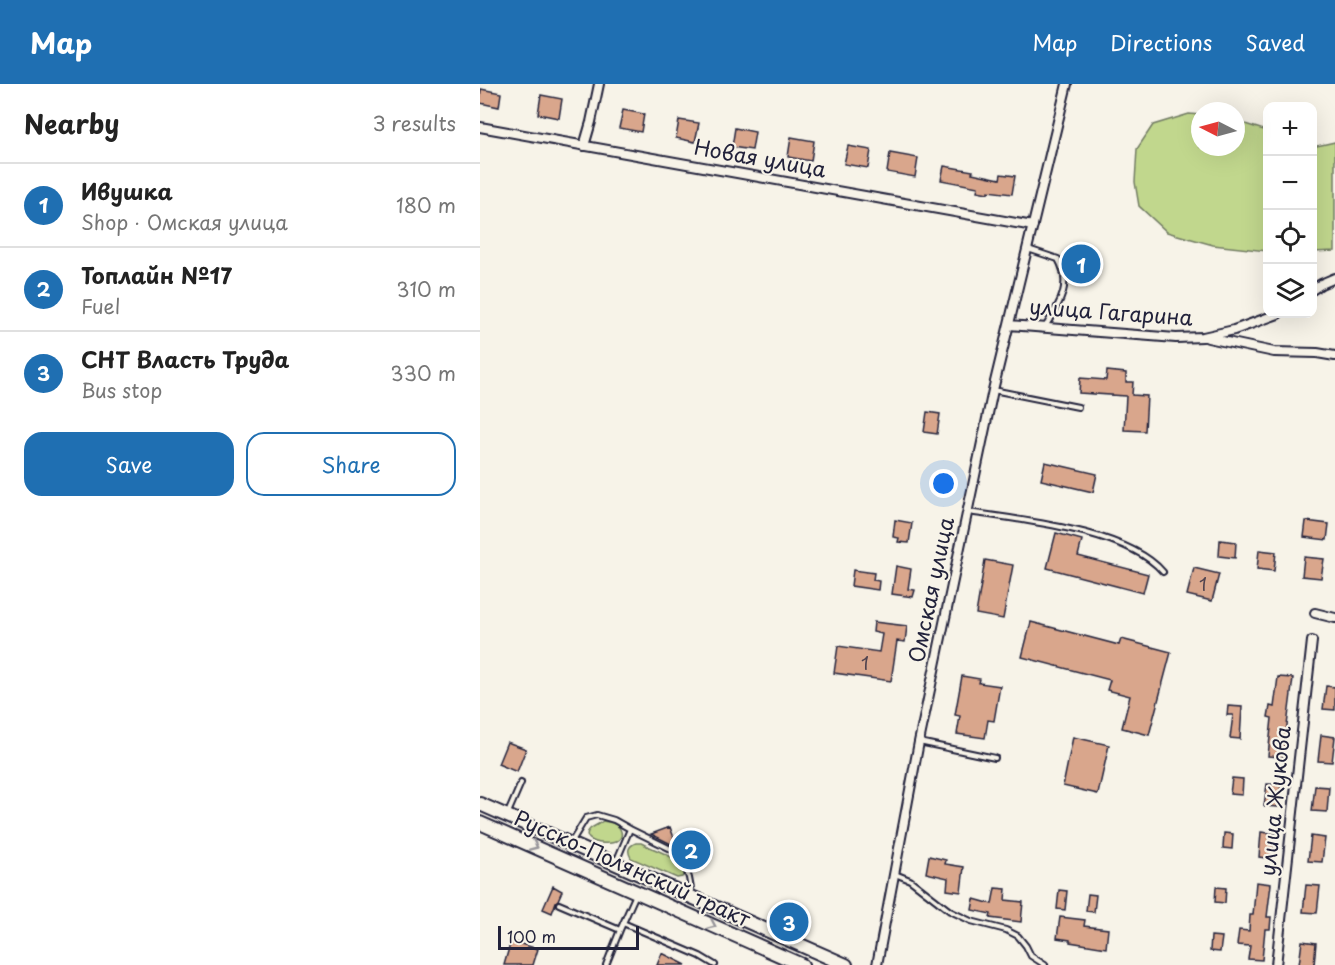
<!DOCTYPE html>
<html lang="en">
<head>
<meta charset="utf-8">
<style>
	body { margin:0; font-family:"Playpen Sans",sans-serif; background:#f2f2f2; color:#222 }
	.controls { position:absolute; right:18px; top:18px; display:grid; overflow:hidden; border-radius:12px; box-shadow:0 6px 24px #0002 }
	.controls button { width:54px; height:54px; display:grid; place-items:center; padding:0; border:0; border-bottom:2px solid #e0e0e0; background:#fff; color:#222; font:30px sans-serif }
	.compass { position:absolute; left:711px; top:18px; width:54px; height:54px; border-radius:50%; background:#fff; box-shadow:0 6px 24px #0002; rotate:276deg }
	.scale { position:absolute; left:18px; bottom:15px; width:141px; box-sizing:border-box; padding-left:6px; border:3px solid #22223b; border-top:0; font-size:16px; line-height:21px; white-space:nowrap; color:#22223b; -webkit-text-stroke:4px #f7f3e8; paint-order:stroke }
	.you { position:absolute; left:464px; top:400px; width:21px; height:21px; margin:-15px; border:4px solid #fff; border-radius:50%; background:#1a73e8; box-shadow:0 0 0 9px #1a73e833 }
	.badge { display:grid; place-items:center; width:39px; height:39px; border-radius:50%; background:#1f6fb2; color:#fff; font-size:20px; font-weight:700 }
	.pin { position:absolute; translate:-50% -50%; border:3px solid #fff; box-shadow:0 2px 6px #0006 }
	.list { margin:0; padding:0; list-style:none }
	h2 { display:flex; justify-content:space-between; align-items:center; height:78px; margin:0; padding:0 24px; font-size:26px }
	h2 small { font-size:20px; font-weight:400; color:#767676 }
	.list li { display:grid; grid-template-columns:39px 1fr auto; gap:18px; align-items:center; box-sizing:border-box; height:84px; padding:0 24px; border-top:2px solid #e0e0e0 }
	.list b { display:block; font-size:22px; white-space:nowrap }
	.list p { margin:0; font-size:20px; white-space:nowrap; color:#767676 }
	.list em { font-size:20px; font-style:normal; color:#767676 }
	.actions { display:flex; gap:12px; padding:18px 24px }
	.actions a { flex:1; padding:14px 0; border:2px solid #1f6fb2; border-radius:18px; text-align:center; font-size:21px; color:#1f6fb2 }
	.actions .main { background:#1f6fb2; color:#fff }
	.icon { flex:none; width:33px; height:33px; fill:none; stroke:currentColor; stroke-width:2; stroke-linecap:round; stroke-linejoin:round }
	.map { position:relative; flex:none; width:855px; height:881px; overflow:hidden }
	header { display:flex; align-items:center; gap:36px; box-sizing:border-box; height:84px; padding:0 30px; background:#1f6fb2; color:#fff }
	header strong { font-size:28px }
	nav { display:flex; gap:33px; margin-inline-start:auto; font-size:21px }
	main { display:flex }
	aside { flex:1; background:#fff }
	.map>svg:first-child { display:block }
</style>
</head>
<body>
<header>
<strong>Map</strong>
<nav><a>Map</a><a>Directions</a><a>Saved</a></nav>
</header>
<main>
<aside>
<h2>Nearby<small>3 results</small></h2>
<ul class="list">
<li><span class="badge">1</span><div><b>Ивушка</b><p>Shop · Омская улица</p></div><em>180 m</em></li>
<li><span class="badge">2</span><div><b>Топлайн №17</b><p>Fuel</p></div><em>310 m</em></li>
<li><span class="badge">3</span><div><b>СНТ Власть Труда</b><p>Bus stop</p></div><em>330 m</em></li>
</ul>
<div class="actions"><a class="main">Save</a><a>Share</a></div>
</aside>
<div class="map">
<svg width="855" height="881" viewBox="0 0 855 881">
	<rect width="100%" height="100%" fill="#f7f3e8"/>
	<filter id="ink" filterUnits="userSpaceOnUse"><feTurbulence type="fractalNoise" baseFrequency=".0167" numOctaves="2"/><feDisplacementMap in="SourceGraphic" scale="12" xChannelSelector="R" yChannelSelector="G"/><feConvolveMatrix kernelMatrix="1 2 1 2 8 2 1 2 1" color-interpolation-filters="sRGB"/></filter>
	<g filter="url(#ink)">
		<path fill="#c1d78d" stroke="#727c64" stroke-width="1.5" d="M709,30L720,31V63H756V37L787,47V167L733,161L687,148L659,122L655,98L657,65L673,41Z
			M855,58V167L833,168V61L837,62Z
			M123,737C129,738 137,739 140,745C151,767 94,761 110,745C114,742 119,740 123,737Z
			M156,759H161C172,765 195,772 202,781C206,785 205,786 205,790L202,793L197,794L151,774C147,767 148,762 156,759Z"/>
		<path fill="#d9a68c" stroke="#22223b" stroke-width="1.5" d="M1,5L21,9L19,23L0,19Z
			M61,11L82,15L79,34L58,30Z
			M143,26L164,30L161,48L139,44Z
			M199,36L219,39L215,58L196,54Z
			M255,44L275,48L272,66L252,63Z
			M311,53L334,57L331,77L308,73Z
			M368,62L391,66L388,84L364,80Z
			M410,69L438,74L435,93L407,88Z
			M464,82L493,87L492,89L520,95L521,90L535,92L532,110L508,107V109L497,107L498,103L461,96Z
			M599,173L614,175L613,188L597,186Z
			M627,287L646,289V298H653L652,311L667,312L665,347L644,346L646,312L599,309L600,294L626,296Z
			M447,328L460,330L457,350L444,348Z
			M565,378L617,390L613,408L561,396Z
			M415,436L432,439L429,459L418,458L419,454L413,453Z
			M826,437L849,440L847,456L824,453Z
			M576,449L602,456L598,472L668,490L663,509L567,484Z
			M740,456L756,458L755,474L739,472Z
			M779,466L796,468L794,487L777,485Z
			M824,473L844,475L841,494L822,492Z
			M505,476L533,481L523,535L496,530Z
			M416,482L431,485L428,505L435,506L433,513L412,510Z
			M714,484L739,490L732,517L707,511Z
			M373,486L394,489L393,496L399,497L398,506L371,502Z
			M394,538L427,542L425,558L417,557L411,597L354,589L358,562L399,568L402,550L393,548Z
			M551,538L639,561L641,555L691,568L669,651L642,644L650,612L627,606L630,596L542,573Z
			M482,592L500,595L499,599L520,602L514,637L508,636L505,654L477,650L480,632L475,631Z
			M798,593L813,594L803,673L788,672L792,634L788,633L790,622L794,623Z
			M846,602L855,603V626L843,625Z
			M748,622L762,623L760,655L750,654L753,631H747Z
			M841,651L855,653L852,678L838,677Z
			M593,653L629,661L618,710L583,702Z
			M27,658L46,665L37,688L18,680Z
			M752,694L763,695L762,711L750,710Z
			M787,700L801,701L798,723L784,722Z
			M835,702L849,703L847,728L832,727Z
			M190,743L196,759L210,754L212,758L229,764L225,775L215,771L216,770L205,766H203L171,750Z
			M781,748L796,750L793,775L779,773Z
			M744,749L753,750L752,765L743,764Z
			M831,752L845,754L842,778L828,777Z
			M449,772L466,776L465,780L484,783L481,808L467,806L468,794L446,789Z
			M776,798L791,800L787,833H791L790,845H785L782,876L768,875L770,862L757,861L759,846L769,847L770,831H773Z
			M826,801L840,802L837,829L823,828Z
			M73,802L82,807L78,816L76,818L72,829L63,825Z
			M736,803L746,804L745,819L735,818Z
			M515,804L526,805L525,816L543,818L541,838L510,834L511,830L492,826L494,815L512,820Z
			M579,806L587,807L585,826L577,825Z
			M608,810L616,811L614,828L606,827Z
			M580,833L605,836L604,842L628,845L626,864L590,858V856L577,854Z
			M731,852L742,853L740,868L730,867Z
			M31,857L58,865L53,881H24Z
			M822,857L836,859L834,881H819Z
			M182,869L206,881H177Z"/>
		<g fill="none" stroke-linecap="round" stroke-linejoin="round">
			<defs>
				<path id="lane" d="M548,165L578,175C593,201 579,221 565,243
					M513,306L598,323
					M488,428C540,436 648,446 683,488
					M439,658L515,674
					M28,729L41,699
					M92,757L106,734L117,731L134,736L150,745
					M136,778L150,745L201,770L209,794L212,810
					M415,790L430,796L470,827L491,837L526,846L538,852L546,862L551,872L565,881
					M79,820L140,846
					M143,839L220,872L235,881
					M126,881L140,846L156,810"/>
				<path id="street" d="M0,43L553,142
					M104,62L111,38L119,0
					M832,206L841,200L855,194
					M529,241L696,254L723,253L754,246L798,230
					M728,254L794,268L837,269L855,272
					M835,529L855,534
					M397,881L439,658L513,306L587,0
					M796,881L832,557"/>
				<path id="primary" d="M0,720L366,881
					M0,739L322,881"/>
			</defs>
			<use href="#lane" stroke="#22223b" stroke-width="8"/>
			<use href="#street" stroke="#22223b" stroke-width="12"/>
			<use href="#primary" stroke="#22223b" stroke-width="16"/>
			<use href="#lane" stroke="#f7f3e8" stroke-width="4"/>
			<use href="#street" stroke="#f7f3e8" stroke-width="8"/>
			<use href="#primary" stroke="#f7f3e8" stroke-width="12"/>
		</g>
		<defs><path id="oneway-chevron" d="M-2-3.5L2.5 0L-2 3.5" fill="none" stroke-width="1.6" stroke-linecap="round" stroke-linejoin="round" transform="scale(1.5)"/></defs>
		<g stroke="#97959a">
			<use href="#oneway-chevron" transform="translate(54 762) rotate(24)"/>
			<use href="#oneway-chevron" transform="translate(232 841) rotate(24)"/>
		</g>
	</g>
	<g text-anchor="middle" stroke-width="4.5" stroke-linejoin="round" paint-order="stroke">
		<g font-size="18" fill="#50434f">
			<text x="723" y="507">1</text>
			<text x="385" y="586">1</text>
		</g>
		<g font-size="21" fill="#22223b" stroke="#f7f3e8">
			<text transform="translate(280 75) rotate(10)" y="7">Новая улица</text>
			<text transform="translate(631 229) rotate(4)" y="7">улица Гагарина</text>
			<text transform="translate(452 506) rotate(-78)" y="7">Омская улица</text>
			<text transform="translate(796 717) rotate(-84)" y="7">улица Жукова</text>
			<text transform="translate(152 785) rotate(24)" y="7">Русско-Полянский тракт</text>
		</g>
	</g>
</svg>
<div class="controls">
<button>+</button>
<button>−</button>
<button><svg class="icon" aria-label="locate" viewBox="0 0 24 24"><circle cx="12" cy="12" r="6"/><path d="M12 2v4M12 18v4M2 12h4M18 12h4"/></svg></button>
<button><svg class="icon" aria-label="layers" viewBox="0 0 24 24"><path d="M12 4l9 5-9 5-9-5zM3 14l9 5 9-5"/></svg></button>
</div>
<svg class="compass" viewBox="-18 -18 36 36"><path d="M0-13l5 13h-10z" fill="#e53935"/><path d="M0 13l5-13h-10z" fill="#767676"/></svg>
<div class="scale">100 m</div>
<div class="you"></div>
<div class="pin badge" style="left:601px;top:180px">1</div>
<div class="pin badge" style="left:211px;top:766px">2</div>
<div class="pin badge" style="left:309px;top:838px">3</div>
</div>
</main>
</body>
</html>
